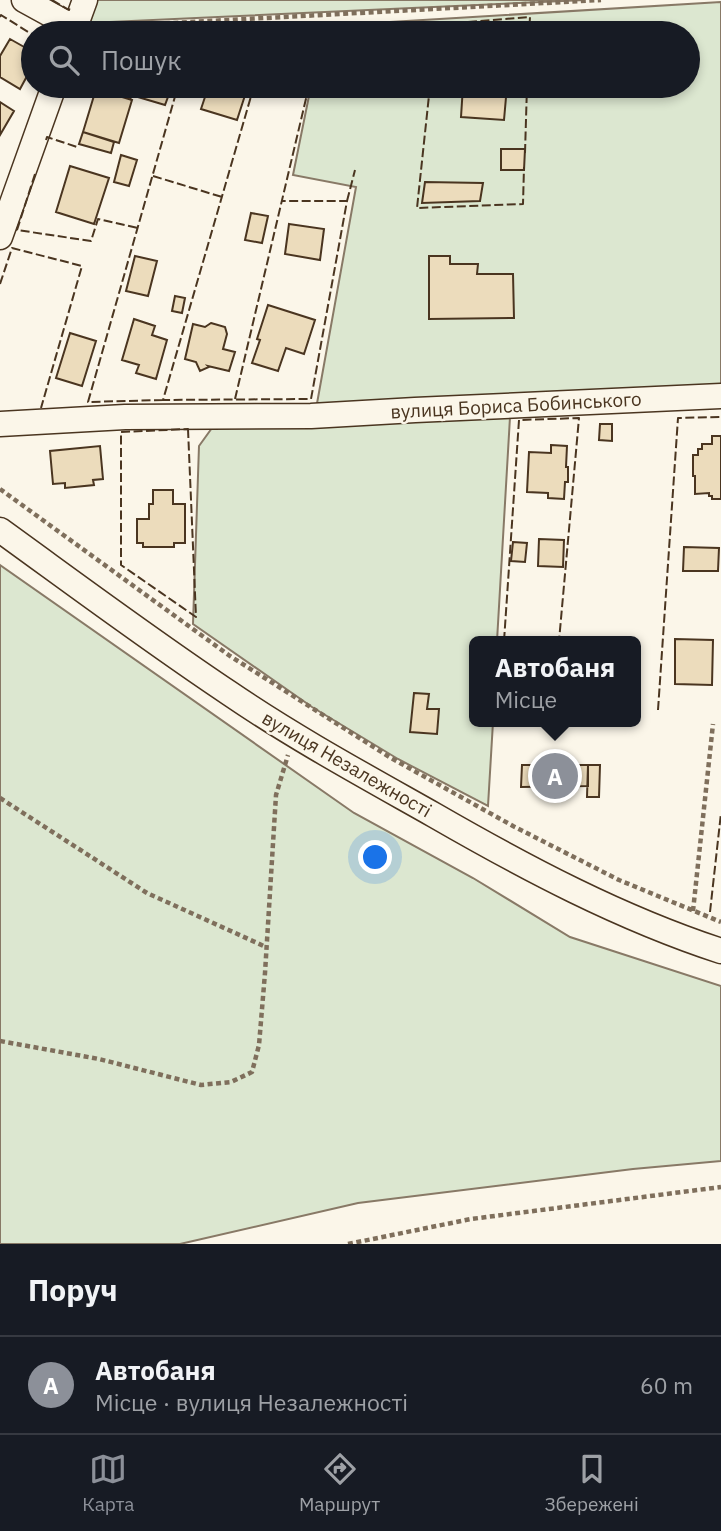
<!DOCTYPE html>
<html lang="uk">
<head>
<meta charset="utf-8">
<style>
	body { margin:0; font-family:"IBM Plex Sans",sans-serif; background:#242831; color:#f1f3f6 }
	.you { position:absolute; left:376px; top:858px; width:24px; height:24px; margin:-18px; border:5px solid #fff; border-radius:50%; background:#1a73e8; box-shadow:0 0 0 10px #1a73e833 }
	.badge { display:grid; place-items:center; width:46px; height:46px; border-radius:50%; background:#8c9099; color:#fff; font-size:23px; font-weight:700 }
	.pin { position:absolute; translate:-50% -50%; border:4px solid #fff; box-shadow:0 2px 7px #0006 }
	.popup { position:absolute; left:469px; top:636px; width:172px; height:91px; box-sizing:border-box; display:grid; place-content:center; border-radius:10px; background:#171b24; filter:drop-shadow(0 2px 5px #0005); font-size:23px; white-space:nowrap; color:#9ea1a6 }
	.popup b { font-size:26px; color:#f1f3f6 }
	.popup::after { content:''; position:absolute; left:50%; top:100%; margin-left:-14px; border:14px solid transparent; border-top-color:#171b24 }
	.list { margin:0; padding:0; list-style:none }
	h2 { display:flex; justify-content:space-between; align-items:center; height:91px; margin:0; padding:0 28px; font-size:30px }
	h2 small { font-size:23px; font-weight:400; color:#9ea1a6 }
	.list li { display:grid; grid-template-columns:46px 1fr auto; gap:21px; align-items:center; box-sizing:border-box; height:98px; padding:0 28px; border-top:2px solid #363941 }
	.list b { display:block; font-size:26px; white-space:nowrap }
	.list p { margin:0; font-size:23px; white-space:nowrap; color:#9ea1a6 }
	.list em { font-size:23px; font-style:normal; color:#9ea1a6 }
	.icon { flex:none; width:38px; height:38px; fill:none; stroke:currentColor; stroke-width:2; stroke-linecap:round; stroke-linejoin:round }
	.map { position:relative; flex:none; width:721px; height:1244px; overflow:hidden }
	.search { position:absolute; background:#171b24; box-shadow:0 4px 10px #0003; left:21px; right:21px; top:21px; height:77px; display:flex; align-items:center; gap:18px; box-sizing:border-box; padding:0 24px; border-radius:38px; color:#9ea1a6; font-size:26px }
	.sheet { height:189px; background:#171b24 }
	nav { display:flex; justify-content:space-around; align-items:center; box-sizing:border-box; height:98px; border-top:2px solid #363941; background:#171b24; font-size:19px; color:#9ea1a6 }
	nav a { display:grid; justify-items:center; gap:4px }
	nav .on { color:#8c9099 }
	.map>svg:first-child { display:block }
</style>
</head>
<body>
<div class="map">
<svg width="721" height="1244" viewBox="0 0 721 1244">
	<rect width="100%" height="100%" fill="#fbf6e9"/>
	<path fill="#dce7d0" stroke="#887966" stroke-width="2" d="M96,0H585L88,23Z
		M721,2V394L316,409L356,187L293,175L311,86H688V33H322L324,26Z
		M510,417L497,641H475V722H493L488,806L398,759L312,707L193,624L199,446L212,428Z
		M0,565L354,813L473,878L570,937L721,986V1161L633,1169L358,1203L180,1244H0Z"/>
	<path fill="#ecdcbc" stroke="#4a3520" stroke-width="2" d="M10,39L33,52V65L20,89L0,77V56Z
		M141,86H172L165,105L138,97Z
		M199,86H248L237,120L201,109L206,94L197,91Z
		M463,86H507L504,120L461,117Z
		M96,89L132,100L119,143L83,132Z
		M0,102L14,111L0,135Z
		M83,132L114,142L111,153L79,144Z
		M501,149H525L524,170H501Z
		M121,155L137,160L129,186L114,182Z
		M70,166L109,178L94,224L56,212Z
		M425,182L483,183L480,201L422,203Z
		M251,213L268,216L262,243L245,240Z
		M289,224L324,229L320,260L285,254Z
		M135,256L157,261L148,296L126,291Z
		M429,256H450V264H478L477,274H513L514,318L429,319Z
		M175,296L185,298L182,313L172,311Z
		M268,305L315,320L304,354L286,348L278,371L252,363L260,340L257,339Z
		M134,319L155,326L152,335L167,340L156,379L136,373L139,365L122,360Z
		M211,323L225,327L227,334L223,349L235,352L229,371L208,366L209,367L200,371L196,362L185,359L193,324L205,327Z
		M70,333L96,341L82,386L56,378Z
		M600,424H612V441L599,440Z
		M712,436H721V499H712V496H709V493L695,494V476H693V455H698V449H702V444H712Z
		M551,445L567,446L566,467H568V482H565L564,499L548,498V493L527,492L529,452L551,453Z
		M100,446L103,479L93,480L94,485L65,488V483L53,484L50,451Z
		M153,490H173V504H185V543H174V547H143V543H137V519H149V504H153Z
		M539,539L564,540L563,567L538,566Z
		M513,542L527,543L525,562L511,561Z
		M684,547L719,548L718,571H683Z
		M675,639L713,640L712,685L675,684Z
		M414,693L429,694L427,709H439L437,734L410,732Z
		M522,765H588V786L521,787Z
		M588,765H600L599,797H587Z"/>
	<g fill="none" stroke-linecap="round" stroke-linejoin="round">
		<defs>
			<path id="minor" d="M24,0L75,28
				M73,33L85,0
				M0,237L54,86
				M0,424L125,417L311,416L415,410L721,396
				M0,530C76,585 151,641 229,693C295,738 365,776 434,815C526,868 620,918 721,951"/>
		</defs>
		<use href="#minor" stroke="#4a3520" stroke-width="27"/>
		<path stroke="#7f6f5c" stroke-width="4.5" stroke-dasharray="5 3.5" stroke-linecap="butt" d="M97,27L601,0
			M0,489L230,656L391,758L513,826L619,880L721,922
			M0,798L147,893L266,947
			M693,911L713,724
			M0,1041L99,1059L201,1085L231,1082L252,1072L259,1045L265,973L276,795L288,755
			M348,1244L471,1219L721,1187"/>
		<use href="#minor" stroke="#fbf6e9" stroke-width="24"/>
		<path stroke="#4a3520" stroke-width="2" stroke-dasharray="9 3.5" stroke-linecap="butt" d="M52,0L69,10L70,7
			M0,17L1,15L33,35
			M468,22L530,17L529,33
			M270,33V31
			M322,33L324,26
			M435,33L436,25L451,24
			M254,86L163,400L311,399L347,201H281
			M430,86L417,208L523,204L524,167
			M130,100L134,86
			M46,140L47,137L77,147
			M525,153L527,86
			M35,174L17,230L91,241L98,219L138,228
			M153,176L222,197
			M347,201L355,170
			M0,284L12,248L82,266L41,408
			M235,399L309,86
			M163,400L88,402L178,86
			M188,429L196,617L121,565V432Z
			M504,641L519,420L579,418L559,641
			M658,710L678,418L721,417
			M710,912L721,813"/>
	</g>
	<g text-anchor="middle" stroke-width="5" stroke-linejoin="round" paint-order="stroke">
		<g font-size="19" fill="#4a3520" stroke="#fbf6e9">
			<text transform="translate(516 405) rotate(-3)" y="7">вулиця Бориса Бобинського</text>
			<text transform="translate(347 764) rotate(30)" y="7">вулиця Незалежності</text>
		</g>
	</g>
</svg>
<div class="you"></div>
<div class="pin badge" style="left:555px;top:776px">A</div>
<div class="popup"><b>Автобаня</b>Місце</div>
<div class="search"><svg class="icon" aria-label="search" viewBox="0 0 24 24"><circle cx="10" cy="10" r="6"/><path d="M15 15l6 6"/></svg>Пошук</div>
</div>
<section class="sheet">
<h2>Поруч<small></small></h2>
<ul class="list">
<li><span class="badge">A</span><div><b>Автобаня</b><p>Місце · вулиця Незалежності</p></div><em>60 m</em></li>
</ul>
</section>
<nav>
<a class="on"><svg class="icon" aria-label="map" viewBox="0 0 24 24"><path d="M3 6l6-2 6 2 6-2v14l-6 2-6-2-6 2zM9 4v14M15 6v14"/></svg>Карта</a>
<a><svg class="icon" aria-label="directions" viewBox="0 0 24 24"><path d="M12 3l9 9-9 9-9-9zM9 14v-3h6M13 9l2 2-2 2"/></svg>Маршрут</a>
<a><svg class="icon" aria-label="saved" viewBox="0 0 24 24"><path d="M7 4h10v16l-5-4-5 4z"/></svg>Збережені</a>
</nav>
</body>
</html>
